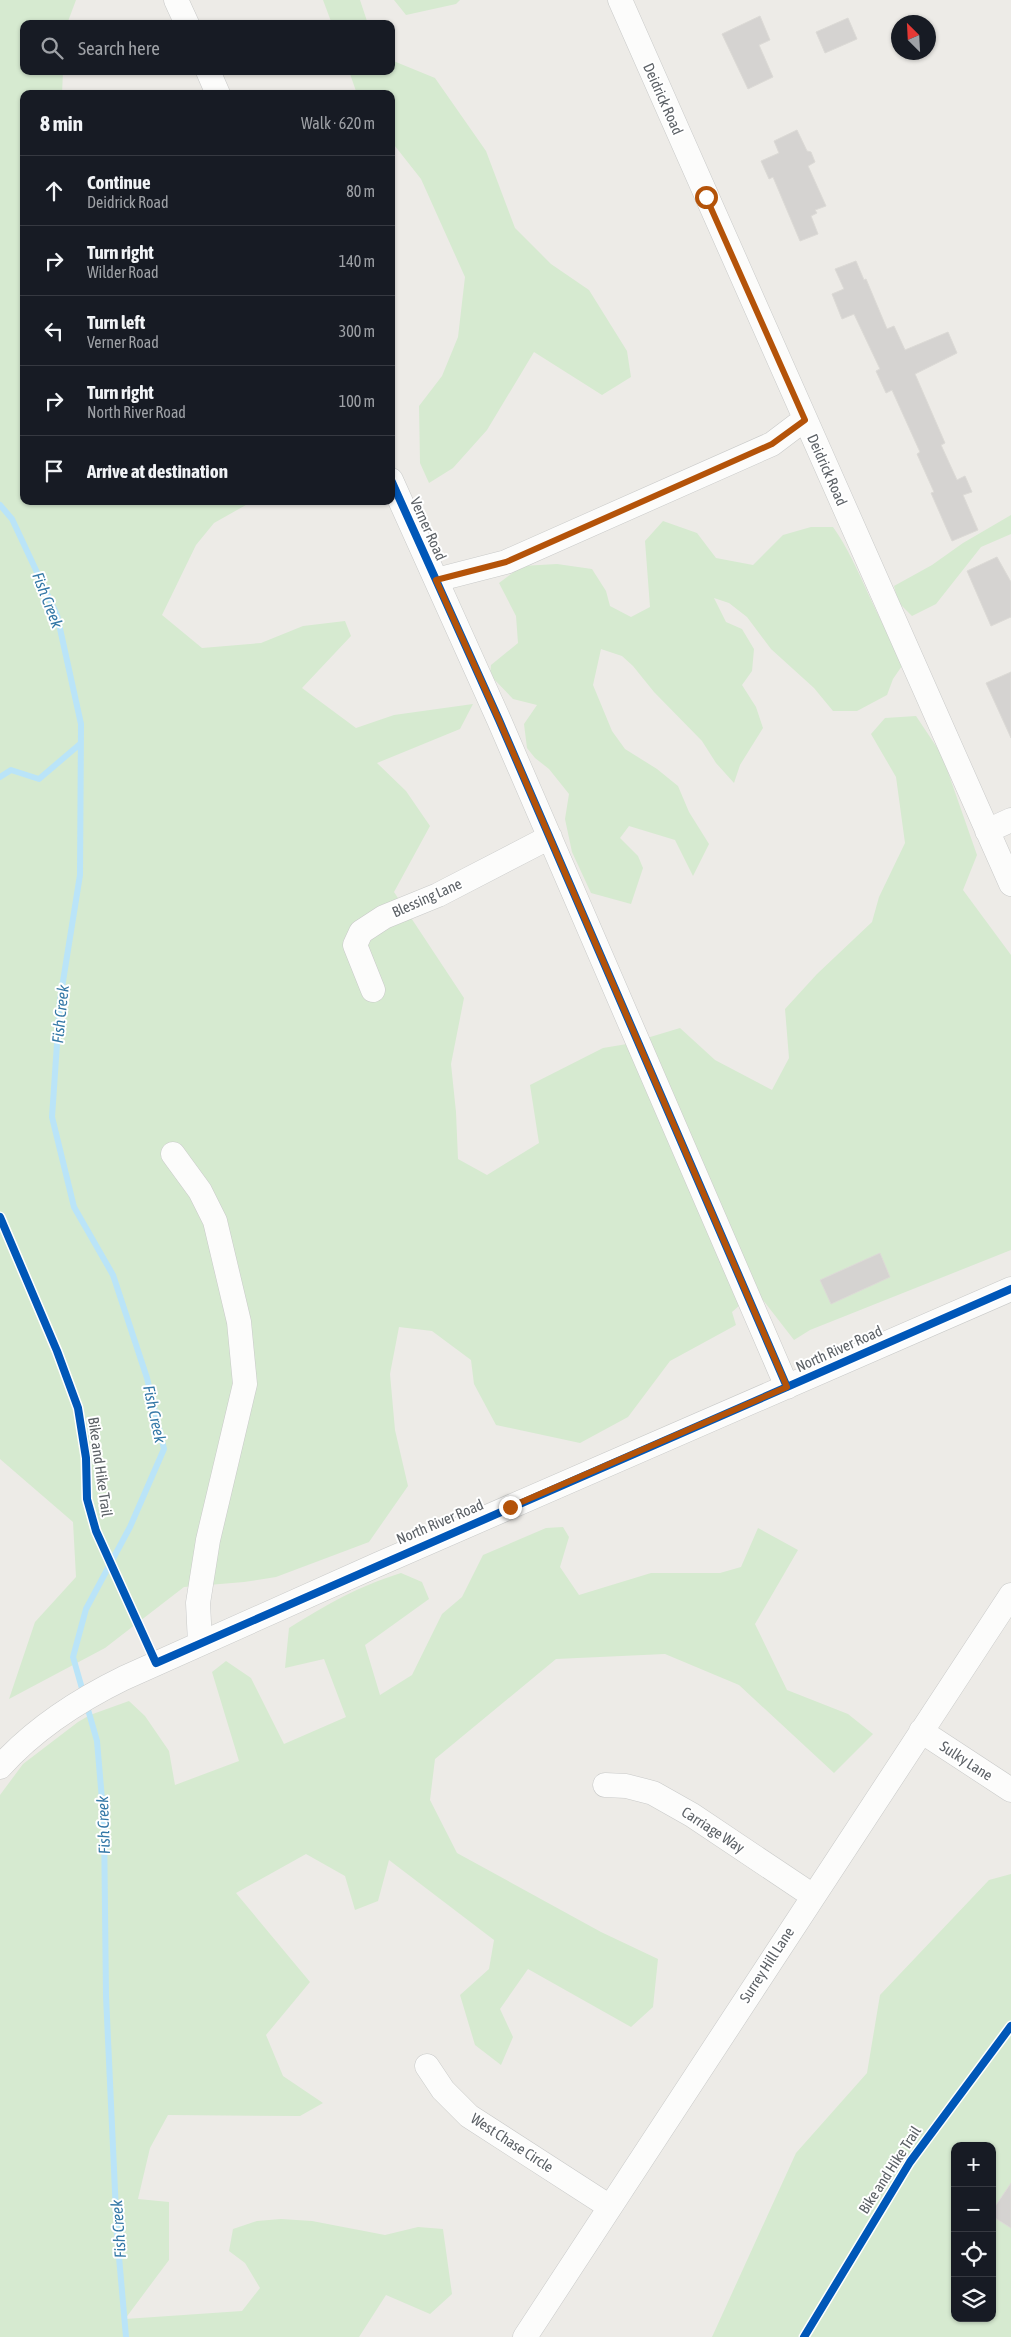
<!DOCTYPE html>
<html lang="en">
<head>
<meta charset="utf-8">
<style>
	body { margin:0; font-family:"Asap Condensed",sans-serif; background:#20242c; color:#f1f3f6 }
	.controls { position:absolute; right:15px; bottom:15px; display:grid; overflow:hidden; border-radius:10px; box-shadow:0 1px 4px #0004 }
	.controls button { width:45px; height:45px; display:grid; place-items:center; padding:0; border:0; border-bottom:1px solid #363941; background:#171b24; color:#f1f3f6; font:25px sans-serif }
	.compass { position:absolute; left:891px; top:15px; width:45px; height:45px; border-radius:50%; background:#171b24; box-shadow:0 1px 4px #0004; rotate:336deg }
	.stop { position:absolute; width:15px; height:15px; margin:-11px; border:4px solid #b45309; border-radius:50%; background:#fff }
	.stop.end { background:#b45309; border-color:#fff; box-shadow:0 1px 5px #0008 }
	.list { margin:0; padding:0; list-style:none }
	h2 { display:flex; justify-content:space-between; align-items:center; height:65px; margin:0; padding:0 20px; font-size:21px }
	h2 small { font-size:16px; font-weight:400; color:#9ea1a6 }
	.list li { display:grid; grid-template-columns:32px 1fr auto; gap:15px; align-items:center; box-sizing:border-box; height:70px; padding:0 20px; border-top:1px solid #363941 }
	.list b { display:block; font-size:19px; white-space:nowrap }
	.list p { margin:0; font-size:16px; white-space:nowrap; color:#9ea1a6 }
	.list em { font-size:16px; font-style:normal; color:#9ea1a6 }
	.icon { flex:none; width:28px; height:28px; fill:none; stroke:currentColor; stroke-width:2; stroke-linecap:round; stroke-linejoin:round }
	.map { position:relative; flex:none; width:1011px; height:2337px; overflow:hidden }
	.search { position:absolute; background:#171b24; box-shadow:0 1px 4px #0004; left:20px; top:20px; width:375px; height:55px; display:flex; align-items:center; gap:12px; box-sizing:border-box; padding:0 18px; border-radius:10px; color:#9ea1a6; font-size:19px }
	.panel { position:absolute; background:#171b24; box-shadow:0 1px 4px #0004; left:20px; top:90px; width:375px; height:415px; border-radius:10px }
	.map>svg:first-child { display:block }
</style>
</head>
<body>
<div class="map">
<svg width="1011" height="2337" viewBox="0 0 1011 2337">
	<rect width="100%" height="100%" fill="#edebe7"/>
	<path fill="#d6ead0" d="M0,0H76L67,24H24V71H63L62,94H24V501H253L214,523L196,545L162,615L202,648L261,643L303,626L345,621L351,636L302,688L356,728L394,715L473,704L460,729L377,763L406,791L430,826L394,892L464,998L451,1064L456,1112L458,1159L487,1175L539,1143L530,1085L603,1048L627,1044L680,1028L715,1060L772,1090L789,1058L785,1009L817,974L872,922L879,897L905,843L896,777L871,734L885,718L916,716L942,755L977,855L963,890L1011,955V1250L810,1330L794,1340L756,1291L732,1312L736,1325L670,1361L628,1417L580,1443L496,1425L474,1384L471,1360L432,1331L399,1327L390,1374L395,1430L408,1486L369,1542L276,1577L244,1582L184,1587L105,1648L9,1699L35,1622L76,1577L73,1522L0,1459Z
		M323,0H360L368,24H332Z
		M394,0H460L456,4L406,15Z
		M391,60L435,78L486,151L515,228L551,264L589,290L627,351L631,377L602,395L534,352L487,430L453,468L429,483L420,463L419,406L442,376L458,337L465,277L421,179L391,141V94H357L349,71H391Z
		M1011,515V534L981,547L936,604L912,616L898,602L894,586L932,565L963,543Z
		M663,521L697,533L716,558L753,565L783,535L811,527H833C862,568 874,620 906,660L893,679L887,695L857,711H833L814,688L771,649L747,617L729,603L714,598L726,622L742,629L754,649L752,671L742,685L756,707L763,728L740,765L734,783L716,763L702,741L654,692L633,666L622,656L601,649L593,685L612,731L625,749L657,769L678,786L689,812L709,844L693,876L675,840L629,826L620,838L638,856L643,868L631,904L591,893L572,852L565,819L569,794L549,769L535,758L527,748L524,724L537,705L513,699L490,675L491,665L518,643L516,616L499,583L522,566L557,564L592,569L606,591L610,606L631,617L650,607L645,541Z
		M563,1527L569,1537L560,1567L579,1595L651,1573H720L741,1567L758,1528L798,1550L755,1624L787,1690L848,1714L873,1734L834,1773L739,1685L665,1654L556,1659L435,1759L430,1800L457,1853L601,1932L658,1959L653,2007L631,2027L528,1969L500,2009L513,2037L501,2065L475,2045L460,1995L489,1969L494,1940L389,1860L378,1901L355,1910L345,1876L306,1854L236,1893L310,1982L266,2035L283,2076L323,2103L300,2116L168,2115L150,2148L138,2199L169,2202V2260L125,2319L242,2311L260,2288L245,2263L229,2251L233,2229L257,2221L281,2219L312,2221L385,2235L418,2227L443,2229L452,2294L430,2314L386,2295L359,2337H0V1795L23,1764L78,1722L90,1715L129,1701L145,1716L169,1751L175,1785L239,1761L212,1672L226,1661L251,1678L284,1744L346,1717L324,1659L285,1668L289,1628C328,1604 356,1587 401,1573L422,1582L429,1599L365,1645L380,1695L412,1675L442,1614L462,1597L483,1555L546,1528Z
		M1011,1874V2183L992,2211V2146H955V2318H992V2216L1011,2228V2337H712L796,2153L867,2073L880,1995L989,1880Z"/>
	<g fill="none" stroke-linecap="round" stroke-linejoin="round">
		<path stroke="#bae4f8" stroke-width="6" d="M0,505L12,519L57,615L81,724L80,875L60,1000L52,1117L74,1207L113,1275L147,1378L164,1449L130,1527L86,1609L73,1657L97,1741L104,1823L106,1996L117,2234L126,2337
			M0,777L11,770L39,779L80,744"/>
	</g>
	<path fill="#d5d3d1" stroke="#dcdad6" d="M760,16L770,40L759,45L773,77L748,89L722,34Z
		M848,18L857,39L825,53L816,32Z
		M797,130L807,151L811,152L815,162L808,166L826,206L815,210L817,213L811,216L818,234L800,241L773,177L769,179L761,161L779,153L774,141Z
		M856,261L864,280L866,279L887,329L894,326L905,350L948,332L957,353L915,374L945,443L941,445L957,480L965,476L972,492L963,495L978,530L952,541L931,493L934,492L917,454L920,452L892,390L886,393L876,371L880,369L854,314L842,319L832,294L844,289L835,269Z
		M997,557L1011,582V617L991,626L967,571Z
		M1011,672V738L986,683Z
		M880,1253L890,1277L831,1304L820,1280Z
		M1011,2183V2228L992,2216V2211Z"/>
	<g fill="none" stroke-linecap="round" stroke-linejoin="round">
		<defs>
			<path id="minor" d="M176,0L187,24
				M620,0L1011,884
				M208,71L218,94
				M391,480L499,720L787,1387
				M436,580L506,562L772,444L805,419
				M987,831L1011,820
				M373,990L355,945L361,932L384,917L438,895L550,837
				M173,1154L200,1191L215,1221L239,1322L245,1384L208,1540L198,1603L200,1643
				M921,1731L1011,1790
				M0,1767C35,1728 77,1701 124,1678L379,1564L1011,1289
				M605,1785L626,1786L653,1793L692,1815L813,1896
				M427,2066L443,2090L469,2116L610,2207
				M525,2337L1011,1595"/>
		</defs>
		<use href="#minor" stroke="#c9cac9" stroke-width="25"/>
		<use href="#minor" stroke="#fcfcfb" stroke-width="24"/>
		<defs>
			<path id="cycleway" d="M391,480L499,720L787,1387
				M0,1217L57,1351L78,1408L86,1458L87,1499L96,1531L156,1663L1011,1289
				M804,2337L910,2162L1011,2026"/>
		</defs>
		<use href="#cycleway" stroke="#fff" stroke-width="11"/>
		<use href="#cycleway" stroke="#0057b8" stroke-width="8"/>
	</g>
	<g fill="none" stroke-linecap="round" stroke-linejoin="round">
		<path stroke="#b45309" stroke-width="6" d="M510,1507L787,1387L499,720L436,580L506,562L772,444L805,420L706,197"/>
	</g>
	<g text-anchor="middle" stroke-width="4" stroke-linejoin="round" paint-order="stroke">
		<g font-size="15" fill="#5c6166" stroke="#fff">
			<text transform="translate(663 99) rotate(66)" y="5">Deidrick Road</text>
			<text transform="translate(827 470) rotate(66)" y="5">Deidrick Road</text>
			<text transform="translate(428 529) rotate(66)" y="5">Verner Road</text>
			<text transform="translate(427 898) rotate(-24)" y="5">Blessing Lane</text>
			<text transform="translate(839 1349) rotate(-24)" y="5">North River Road</text>
			<text transform="translate(100 1467) rotate(82)" y="5">Bike and Hike Trail</text>
			<text transform="translate(440 1522) rotate(-23)" y="5">North River Road</text>
			<text transform="translate(966 1761) rotate(33)" y="5">Sulky Lane</text>
			<text transform="translate(713 1830) rotate(33)" y="5">Carriage Way</text>
			<text transform="translate(767 1965) rotate(-57)" y="5">Surrey Hill Lane</text>
			<text transform="translate(512 2143) rotate(33)" y="5">West Chase Circle</text>
			<text transform="translate(890 2170) rotate(-57)" y="5">Bike and Hike Trail</text>
		</g>
		<g font-size="16" font-style="italic" fill="#3478a7" stroke="#fff">
			<text transform="translate(48 600) rotate(69)" y="6">Fish Creek</text>
			<text transform="translate(60 1014) rotate(-84)" y="6">Fish Creek</text>
			<text transform="translate(155 1414) rotate(78)" y="6">Fish Creek</text>
			<text transform="translate(103 1825) rotate(-92)" y="6">Fish Creek</text>
			<text transform="translate(118 2229) rotate(-94)" y="6">Fish Creek</text>
		</g>
	</g>
</svg>
<div class="controls">
<button>+</button>
<button>−</button>
<button><svg class="icon" aria-label="locate" viewBox="0 0 24 24"><circle cx="12" cy="12" r="6"/><path d="M12 2v4M12 18v4M2 12h4M18 12h4"/></svg></button>
<button><svg class="icon" aria-label="layers" viewBox="0 0 24 24"><path d="M12 4l9 5-9 5-9-5zM3 14l9 5 9-5"/></svg></button>
</div>
<svg class="compass" viewBox="-18 -18 36 36"><path d="M0-13l5 13h-10z" fill="#e53935"/><path d="M0 13l5-13h-10z" fill="#9ea1a6"/></svg>
<div class="stop" style="left:706px;top:197px"></div>
<div class="stop end" style="left:510px;top:1507px"></div>
<div class="search"><svg class="icon" aria-label="search" viewBox="0 0 24 24"><circle cx="10" cy="10" r="6"/><path d="M15 15l6 6"/></svg>Search here</div>
<section class="panel">
<h2>8 min<small>Walk · 620 m</small></h2>
<ul class="list">
<li><svg class="icon" aria-label="ahead" viewBox="0 0 24 24"><path d="M12 20V5M6 11l6-6 6 6"/></svg><div><b>Continue</b><p>Deidrick Road</p></div><em>80 m</em></li>
<li><svg class="icon" aria-label="right" viewBox="0 0 24 24"><path d="M7 20v-9h11M14 6l5 5-5 5"/></svg><div><b>Turn right</b><p>Wilder Road</p></div><em>140 m</em></li>
<li><svg class="icon" aria-label="left" viewBox="0 0 24 24"><path d="M17 20v-9H6M10 6l-5 5 5 5"/></svg><div><b>Turn left</b><p>Verner Road</p></div><em>300 m</em></li>
<li><svg class="icon" aria-label="right" viewBox="0 0 24 24"><path d="M7 20v-9h11M14 6l5 5-5 5"/></svg><div><b>Turn right</b><p>North River Road</p></div><em>100 m</em></li>
<li><svg class="icon" aria-label="arrive" viewBox="0 0 24 24"><path d="M6 21V4h12l-3 4 3 4H6"/></svg><div><b>Arrive at destination</b></div></li>
</ul>
</section>
</div>
</body>
</html>
